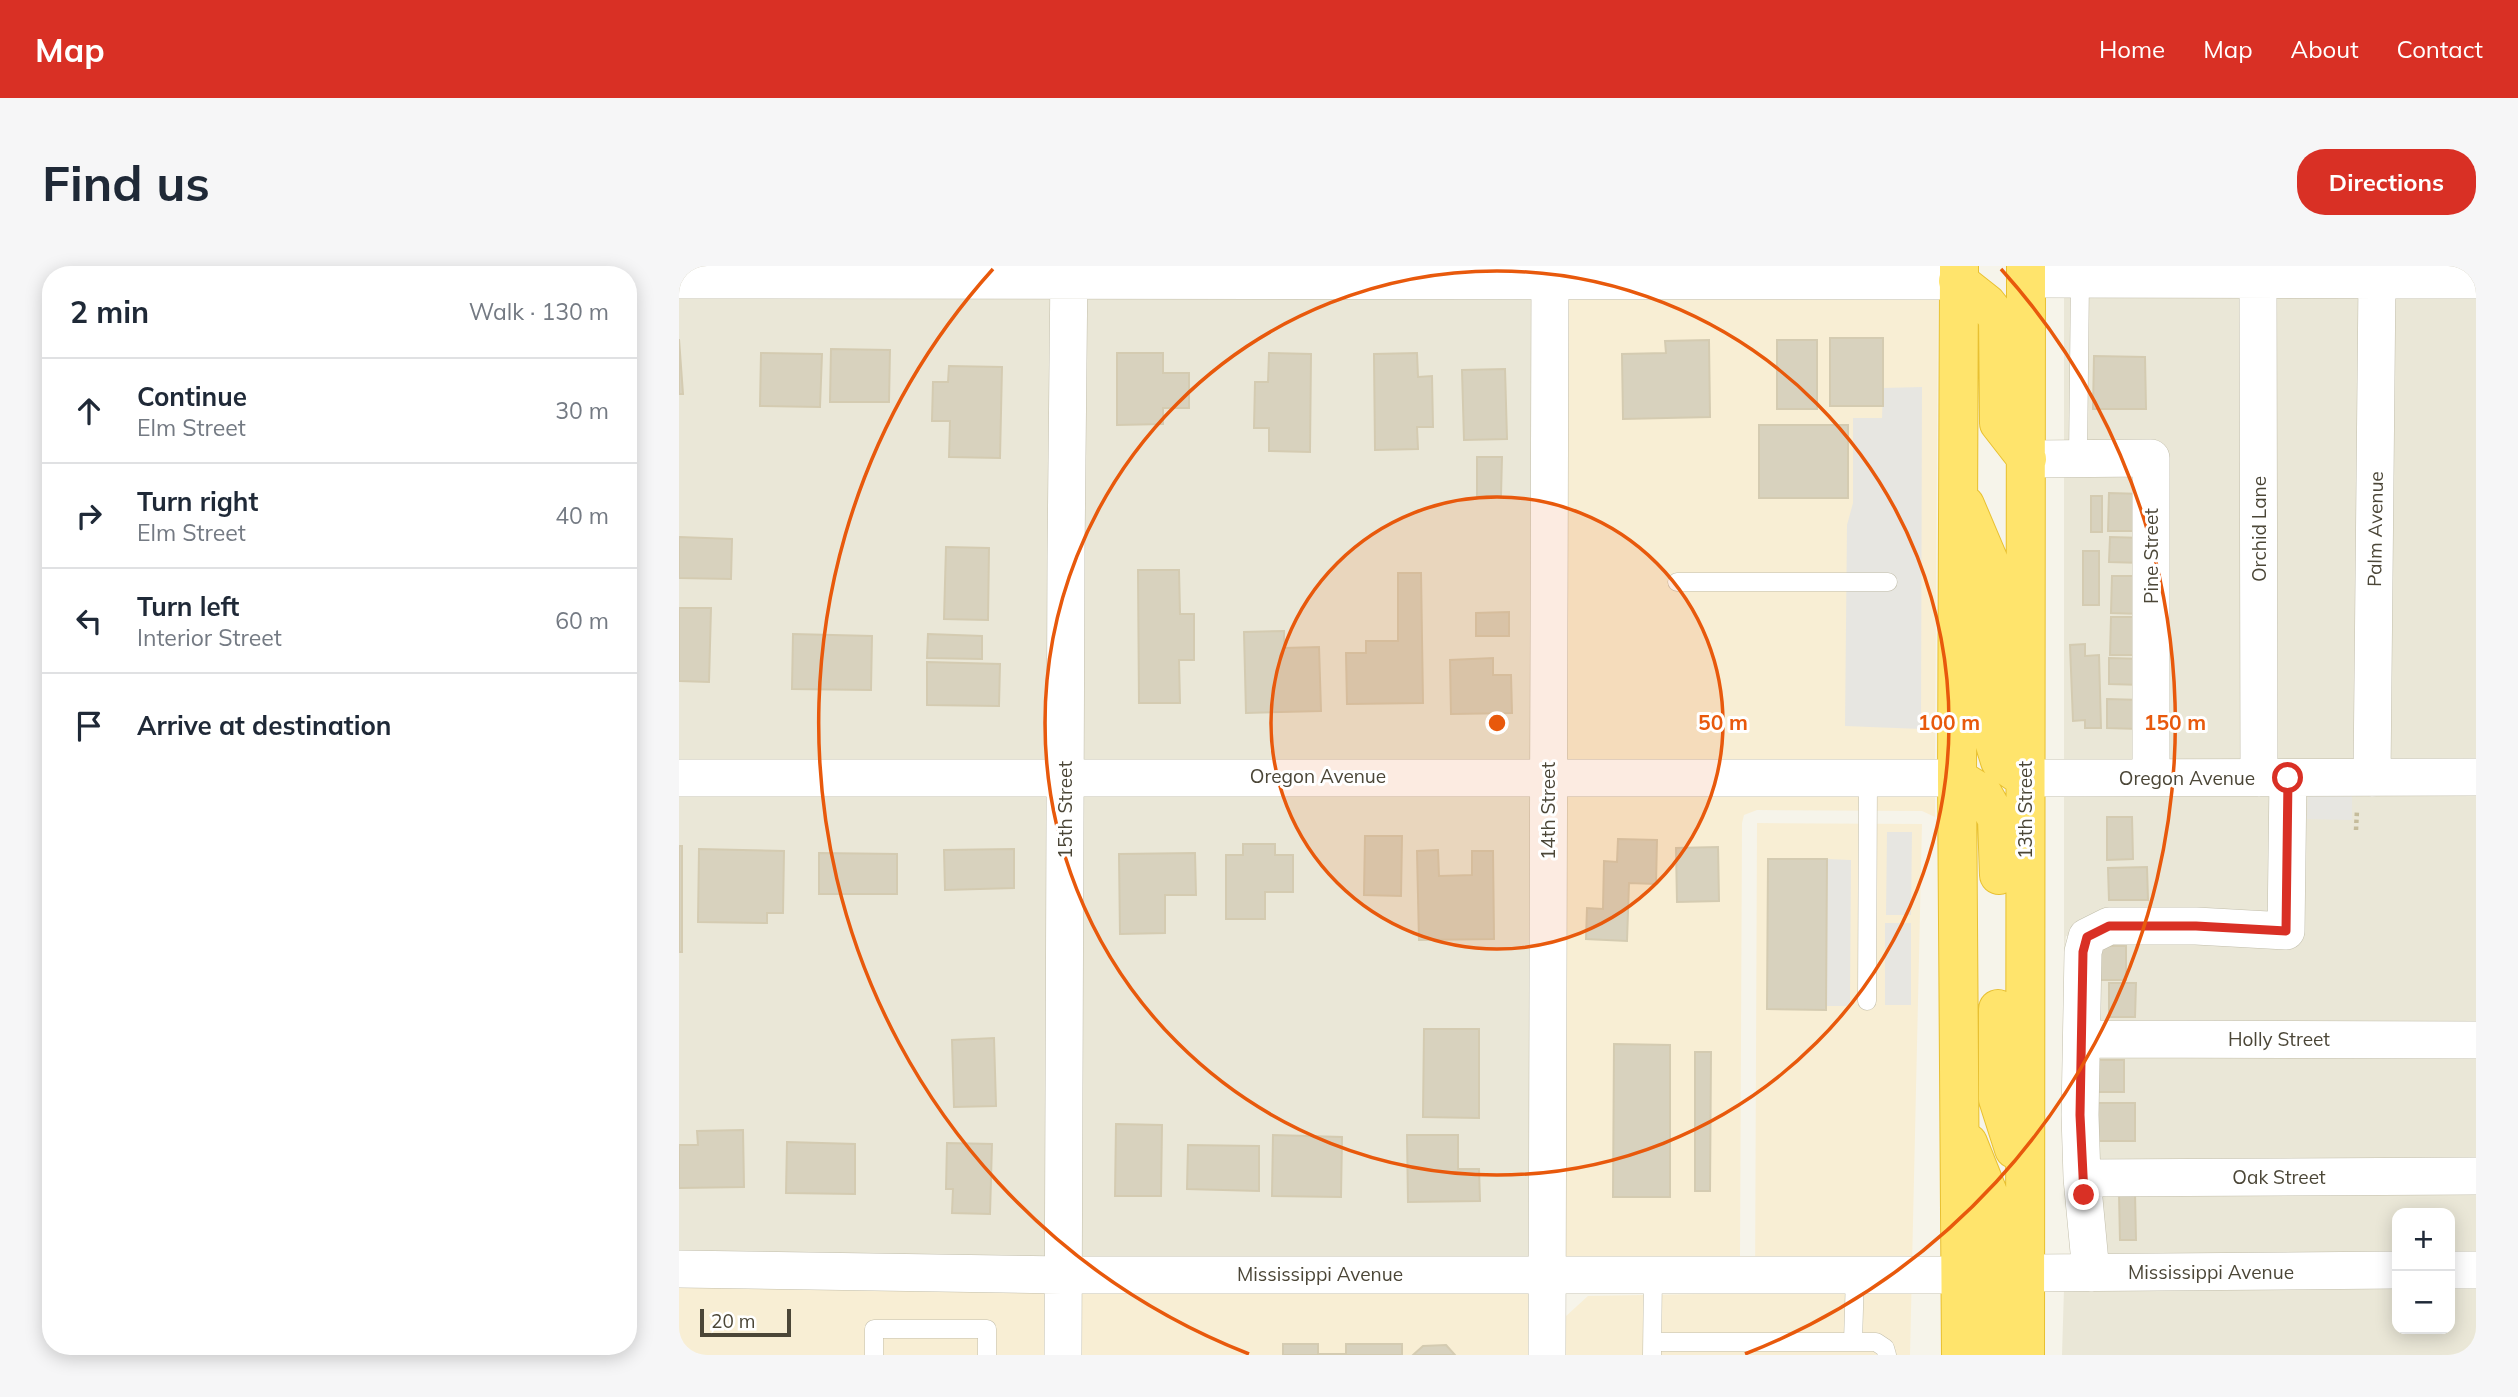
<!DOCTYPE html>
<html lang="en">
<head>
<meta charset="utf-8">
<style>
	body { margin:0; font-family:Mulish,sans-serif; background:#f6f6f7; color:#1f2937 }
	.controls { position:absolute; right:21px; bottom:21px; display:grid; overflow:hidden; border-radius:14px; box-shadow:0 4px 18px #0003 }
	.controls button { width:63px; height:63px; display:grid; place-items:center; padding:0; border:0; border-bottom:2px solid #e0e1e3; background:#fff; color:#1f2937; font:35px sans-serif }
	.scale { position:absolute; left:21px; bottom:18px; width:91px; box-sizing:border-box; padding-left:7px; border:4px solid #4b4637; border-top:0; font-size:19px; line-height:24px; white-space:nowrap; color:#4b4637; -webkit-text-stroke:5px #fff; paint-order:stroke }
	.stop { position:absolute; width:21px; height:21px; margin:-16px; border:5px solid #d93025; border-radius:50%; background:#fff }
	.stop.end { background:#d93025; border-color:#fff; box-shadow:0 2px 7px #0008 }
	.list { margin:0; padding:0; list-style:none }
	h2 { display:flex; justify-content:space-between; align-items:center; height:91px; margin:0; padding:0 28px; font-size:30px }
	h2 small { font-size:23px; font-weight:400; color:#747a83 }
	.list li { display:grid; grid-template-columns:46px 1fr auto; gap:21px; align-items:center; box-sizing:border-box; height:105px; padding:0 28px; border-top:2px solid #e0e1e3 }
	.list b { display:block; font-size:26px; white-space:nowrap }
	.list p { margin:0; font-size:23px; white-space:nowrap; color:#747a83 }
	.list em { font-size:23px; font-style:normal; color:#747a83 }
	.icon { flex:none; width:38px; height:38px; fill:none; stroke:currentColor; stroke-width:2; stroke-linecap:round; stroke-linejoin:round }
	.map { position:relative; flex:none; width:1797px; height:1089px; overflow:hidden; border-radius:28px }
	header { display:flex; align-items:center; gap:42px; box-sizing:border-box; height:98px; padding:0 35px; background:#d93025; color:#fff }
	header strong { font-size:33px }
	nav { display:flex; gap:38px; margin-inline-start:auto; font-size:24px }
	.intro { display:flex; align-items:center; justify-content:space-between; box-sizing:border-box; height:168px; padding:0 42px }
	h1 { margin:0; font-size:49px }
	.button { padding:18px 32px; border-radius:28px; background:#d93025; color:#fff; font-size:24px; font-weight:700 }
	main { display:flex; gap:42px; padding:0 42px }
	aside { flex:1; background:#fff; border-radius:28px; box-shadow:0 4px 18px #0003 }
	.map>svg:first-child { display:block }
</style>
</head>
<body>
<header>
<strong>Map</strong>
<nav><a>Home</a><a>Map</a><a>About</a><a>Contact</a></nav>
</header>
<div class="intro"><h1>Find us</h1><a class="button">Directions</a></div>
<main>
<aside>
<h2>2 min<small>Walk · 130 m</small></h2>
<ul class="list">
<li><svg class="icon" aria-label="ahead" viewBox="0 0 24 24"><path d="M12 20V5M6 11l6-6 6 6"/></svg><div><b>Continue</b><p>Elm Street</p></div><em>30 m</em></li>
<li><svg class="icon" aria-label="right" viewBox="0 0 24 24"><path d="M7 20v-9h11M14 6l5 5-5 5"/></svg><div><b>Turn right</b><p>Elm Street</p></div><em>40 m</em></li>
<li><svg class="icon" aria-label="left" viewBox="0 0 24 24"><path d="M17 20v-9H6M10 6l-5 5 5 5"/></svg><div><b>Turn left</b><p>Interior Street</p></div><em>60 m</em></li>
<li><svg class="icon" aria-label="arrive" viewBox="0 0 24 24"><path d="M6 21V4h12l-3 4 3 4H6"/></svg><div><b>Arrive at destination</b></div></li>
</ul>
</aside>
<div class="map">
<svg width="1797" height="1089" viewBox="0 0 1797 1089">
	<rect width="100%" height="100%" fill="#f6f4ea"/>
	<path fill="#eae7d7" d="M0,29L373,31L369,495L0,496Z
		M1385,29H1562L1563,496H1490V192L1385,177Z
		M1597,29H1680L1676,496H1598Z
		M1715,29H1797V496H1711Z
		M408,31L853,32L852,495H404Z
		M1385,208H1455V496H1385Z
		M368,526L366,993L0,988V527Z
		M403,526H852L849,993H401Z
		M1385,527H1591L1590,649L1387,670L1385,694Z
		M1626,527H1797V758L1421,757L1422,688L1434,675L1606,681Z
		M1420,788L1797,789V895L1420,897Z
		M1797,926V988L1771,989V947H1718V989L1428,991L1422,928Z
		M1797,1019V1089H1383L1385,1023L1718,1020V1063H1771V1020Z"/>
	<path fill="#f8eed4" d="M1259,31L1256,497L887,495L888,32Z
		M887,526L1256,528V551L1243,545L1078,544L1065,549L1063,557L1061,993H884Z
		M1078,557L1243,558L1231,1089H887L886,1051L909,1030L1076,1027Z
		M145,1021L366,1024V1089H0V1022Z
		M401,1024L849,1025L850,1089H401Z"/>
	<path fill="#e7e6e1" d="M1243,121L1242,463L1166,460L1168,259L1174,237V152H1203L1204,122Z
		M1629,528L1673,530V554L1628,553Z
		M1208,566H1233L1232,649H1207Z
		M1148,593L1172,594L1171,740H1147Z
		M1206,657H1232V739H1206Z"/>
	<path fill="#d8d2be" stroke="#d4cbb1" stroke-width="2" d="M1151,72H1204V140H1151Z
		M0,73L4,128H0Z
		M1030,74L1031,151L944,153L943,88L987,87L986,75Z
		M1098,74H1138V143H1098Z
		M152,83L211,84L210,136H151Z
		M82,87L143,88L141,141L81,140Z
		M438,87H484V107H510V142H484V158L438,159Z
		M590,87L632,88L631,186L590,185V162H575L576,116H589Z
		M738,87L739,111L753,110L754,161H738L739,183L696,184L695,88Z
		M1415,90L1466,91L1467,143H1414Z
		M270,100L323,101L321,192L270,191L271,155H253L254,116H269Z
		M826,103L828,173L785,174L783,104Z
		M1080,159H1169V232H1080Z
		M798,191H823L822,230H798Z
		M1430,227L1463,228L1462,265H1429Z
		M1412,230H1423V266H1412Z
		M0,271L53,273L52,313L0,312Z
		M1431,271L1464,272V297L1430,296Z
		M267,281L310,282L309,354L265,353Z
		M1404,285H1420V339H1404Z
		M459,304H500L501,348H515V394H500L501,437H460Z
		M719,307H742L744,437L668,438L667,387H687V375H719Z
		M1433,310H1463V348L1432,347Z
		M0,342H32L30,416L0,415Z
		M830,346V370H797V347Z
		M1432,351H1462V389H1431Z
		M605,365V382L640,381L642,445L567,447L565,366Z
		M114,368L193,370L192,424L113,423Z
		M249,368L303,370V393L248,392Z
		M1406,378V390L1420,389L1422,462H1406V454L1394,455L1391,379Z
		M814,392V409H832L833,447L772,448L771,394Z
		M1430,392L1464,393V419L1430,418Z
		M248,396L321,398L320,440L248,439Z
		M1428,433L1462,434L1461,463L1428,462Z
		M1428,551H1453L1454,593L1428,594Z
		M686,570H723L722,630L685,629Z
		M939,573L978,574L977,618L950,617L948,675L907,673L908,642L924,643L925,595L938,596Z
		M564,578H596V589H614V626H586V653H547V589H564Z
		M0,580H3V686H0Z
		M1039,581L1040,635L998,636L997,582Z
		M20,583L105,585L104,647H88V657L19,656Z
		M335,583V622L266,624L265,584Z
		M759,584L760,610L793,609V585H814L815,673L740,674L738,585Z
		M140,587L218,588V628H140Z
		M516,587L517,629H486V667L441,668L440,588Z
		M1089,593H1148L1147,744L1088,743Z
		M1468,601L1469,634H1430L1429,602Z
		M1421,680H1447V714H1421Z
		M1430,717H1457L1456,751H1430Z
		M745,763H800V852L744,851Z
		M315,772L317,840L275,841L273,774Z
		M935,778L991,779V931H934Z
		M1016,786H1032L1031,925H1016Z
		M1419,794H1445V826H1419Z
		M1416,837H1456V875H1416Z
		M437,858L483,859L482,930H436Z
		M64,864L65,921L0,922V879H19L18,865Z
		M594,869L663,871L662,931L593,930Z
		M728,869H779V903H800L801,935L729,936Z
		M108,876L176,878V928L107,927Z
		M268,877L313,878L311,948L273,947L274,923H267Z
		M509,879L580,880V925L508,923Z
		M1440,927H1456L1457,974H1441Z
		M604,1078H639V1088H667V1078H723V1089H604Z
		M767,1079L776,1089H734L744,1080Z"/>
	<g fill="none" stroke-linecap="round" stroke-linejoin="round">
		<defs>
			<path id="lane" d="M1399,193L1401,13
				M998,316H1209
				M1188,735L1189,512
				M1176,1009L1174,1076H1197L1206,1082L1208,1089
				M974,1076H1174
				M195,1089V1063H308V1089
				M973,1089L974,1008"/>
			<path id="street" d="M1347,13L1797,14
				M0,14L1279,15
				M1579,14L1580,512
				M1348,193L1472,192V512
				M0,512H1278
				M1345,512L1797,511
				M1693,512L1698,14
				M1403,773L1797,774
				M1403,912L1797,910
				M0,1003L383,1009H1281
				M1771,1004H1797
				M1346,1007L1718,1004
				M1412,1007L1403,912L1401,849L1404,686L1408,671L1430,660H1517L1607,665L1609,512
				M384,1089L387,289L390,0
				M868,1089L871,0"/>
			<path id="highway" d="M1280,0L1278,512L1282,1089
				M1279,15L1308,38L1319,52L1320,157L1348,193
				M1286,239L1314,305L1313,469L1321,495L1345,512
				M1278,512L1304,528L1318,553L1320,609
				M1319,743V833L1335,883
				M1289,877L1313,937L1312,1089
				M1346,1089L1347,0"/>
		</defs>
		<use href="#lane" stroke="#c2beab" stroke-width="19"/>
		<use href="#street" stroke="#c2beab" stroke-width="38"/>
		<use href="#highway" stroke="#e8c031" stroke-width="40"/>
		<path stroke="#c5bc9b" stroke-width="4.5" stroke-dasharray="3.5 3.5" stroke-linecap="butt" d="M1677,564L1678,544"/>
		<use href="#lane" stroke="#fff" stroke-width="18"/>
		<use href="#street" stroke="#fff" stroke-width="37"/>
		<use href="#highway" stroke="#ffe46c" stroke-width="38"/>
	</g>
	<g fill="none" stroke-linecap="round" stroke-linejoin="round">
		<path stroke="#d93025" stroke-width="9" d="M1405,929L1401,849L1404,686L1408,671L1430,660H1517L1607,665L1609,512"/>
	</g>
	<circle cx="818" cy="457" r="226" fill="#e8590c" fill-opacity=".12"/>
	<g fill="none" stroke="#e8590c" stroke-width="3.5">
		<circle cx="818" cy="457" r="226"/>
		<circle cx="818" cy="457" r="452"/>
		<path d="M570 1088A678 678 0 0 1 314 3M1322 3A678 678 0 0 1 1066 1088"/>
	</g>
	<g text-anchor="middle" stroke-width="6" stroke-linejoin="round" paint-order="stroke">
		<g font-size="19" fill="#4b4637" stroke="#fff">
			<text transform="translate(1580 263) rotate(-90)" y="7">Orchid Lane</text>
			<text transform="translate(1696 263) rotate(-89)" y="7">Palm Avenue</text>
			<text transform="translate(1472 290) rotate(-90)" y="7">Pine Street</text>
			<text x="639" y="517">Oregon Avenue</text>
			<text x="1508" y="519">Oregon Avenue</text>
			<text transform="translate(386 544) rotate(-90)" y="7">15th Street</text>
			<text transform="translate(1346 544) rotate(-90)" y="7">13th Street</text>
			<text transform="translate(869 545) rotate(-90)" y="7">14th Street</text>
			<text x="1600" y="780">Holly Street</text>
			<text x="1600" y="918">Oak Street</text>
			<text x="1532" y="1013">Mississippi Avenue</text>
			<text x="641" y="1015">Mississippi Avenue</text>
		</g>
	</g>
	<circle cx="818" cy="457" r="10" fill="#e8590c" stroke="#fff" stroke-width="3.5"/>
	<g font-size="21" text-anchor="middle" font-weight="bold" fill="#e8590c" stroke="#fff" stroke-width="6" stroke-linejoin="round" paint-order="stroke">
		<text x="1044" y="464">50 m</text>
		<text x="1270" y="464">100 m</text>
		<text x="1496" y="464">150 m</text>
	</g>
</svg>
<div class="controls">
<button>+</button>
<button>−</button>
</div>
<div class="scale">20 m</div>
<div class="stop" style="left:1609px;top:512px"></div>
<div class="stop end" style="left:1405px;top:929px"></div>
</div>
</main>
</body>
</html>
